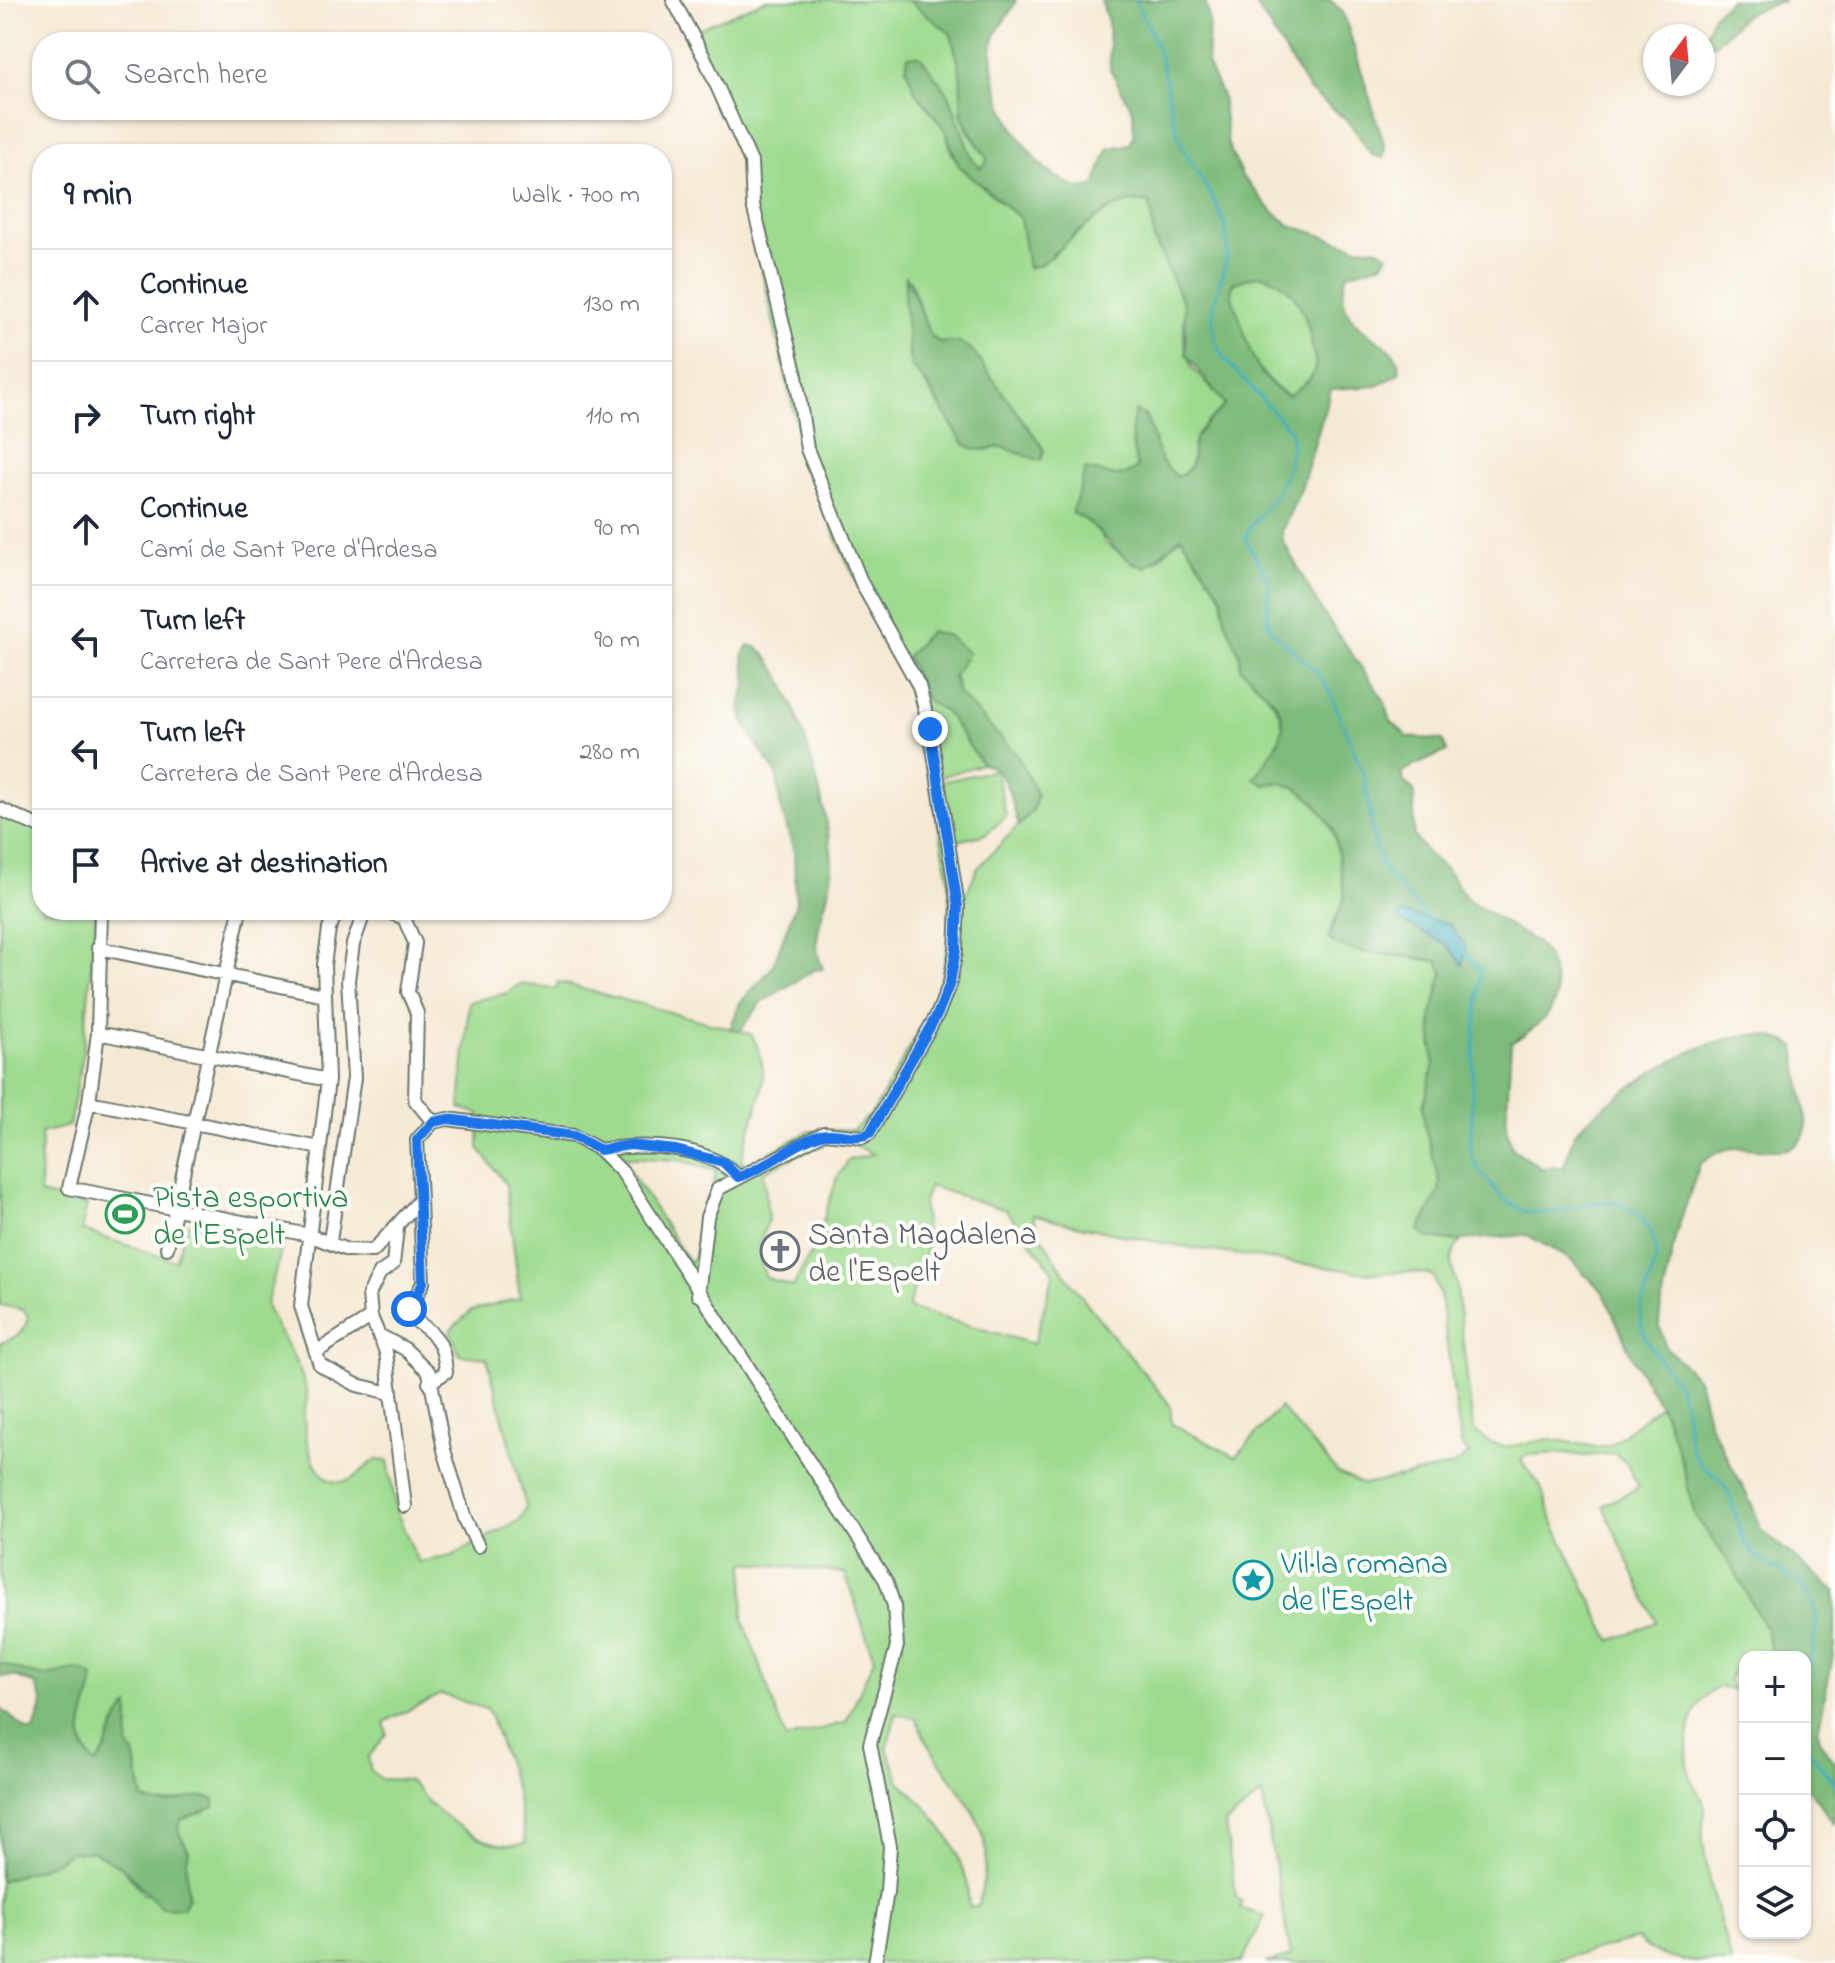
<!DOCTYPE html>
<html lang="en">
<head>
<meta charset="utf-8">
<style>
	body { margin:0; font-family:"Indie Flower",sans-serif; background:#f2f2f3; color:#1f2937 }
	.controls { position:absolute; right:24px; bottom:24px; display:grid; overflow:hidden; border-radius:16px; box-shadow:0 2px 6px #0004 }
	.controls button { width:72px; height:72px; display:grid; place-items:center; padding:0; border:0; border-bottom:2px solid #e0e1e3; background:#fff; color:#1f2937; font:40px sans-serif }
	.compass { position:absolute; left:1643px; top:24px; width:72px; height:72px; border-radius:50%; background:#fff; box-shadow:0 2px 6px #0004; rotate:16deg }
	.stop { position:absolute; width:24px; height:24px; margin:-18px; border:6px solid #1a73e8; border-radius:50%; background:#fff }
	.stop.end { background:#1a73e8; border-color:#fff; box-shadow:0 2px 8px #0008 }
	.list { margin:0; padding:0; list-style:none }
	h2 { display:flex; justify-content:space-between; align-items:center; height:104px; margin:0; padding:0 32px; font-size:34px }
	h2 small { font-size:26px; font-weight:400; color:#747a83 }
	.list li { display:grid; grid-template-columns:52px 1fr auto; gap:24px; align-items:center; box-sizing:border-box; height:112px; padding:0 32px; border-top:2px solid #e0e1e3 }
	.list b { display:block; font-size:30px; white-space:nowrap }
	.list p { margin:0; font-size:26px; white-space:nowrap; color:#747a83 }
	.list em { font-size:26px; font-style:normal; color:#747a83 }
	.icon { flex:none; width:44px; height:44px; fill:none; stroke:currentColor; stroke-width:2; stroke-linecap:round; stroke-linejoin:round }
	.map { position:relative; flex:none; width:1835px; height:1963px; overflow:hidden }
	.search { position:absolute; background:#fff; box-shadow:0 2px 6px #0004; left:32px; top:32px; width:640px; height:88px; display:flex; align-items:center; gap:20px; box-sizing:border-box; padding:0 28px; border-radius:32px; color:#747a83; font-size:30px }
	.panel { position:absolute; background:#fff; box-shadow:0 2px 6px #0004; left:32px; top:144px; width:640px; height:776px; border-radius:32px }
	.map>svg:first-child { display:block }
</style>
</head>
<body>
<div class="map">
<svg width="1835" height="1963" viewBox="0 0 1835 1963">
	<rect width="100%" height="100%" fill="#fdfcf7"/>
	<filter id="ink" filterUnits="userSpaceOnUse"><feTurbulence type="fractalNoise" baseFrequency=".0125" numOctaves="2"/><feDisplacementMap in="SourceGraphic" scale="16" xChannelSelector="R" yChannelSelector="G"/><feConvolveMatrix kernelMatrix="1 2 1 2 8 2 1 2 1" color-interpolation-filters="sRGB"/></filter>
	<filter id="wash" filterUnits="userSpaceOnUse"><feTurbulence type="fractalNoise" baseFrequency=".006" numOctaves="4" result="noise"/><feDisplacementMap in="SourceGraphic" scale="32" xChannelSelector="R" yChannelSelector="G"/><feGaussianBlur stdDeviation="1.8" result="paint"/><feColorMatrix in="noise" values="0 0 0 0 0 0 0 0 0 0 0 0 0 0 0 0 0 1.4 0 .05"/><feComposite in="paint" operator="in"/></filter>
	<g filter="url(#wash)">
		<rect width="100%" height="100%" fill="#f6e9d4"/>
		<path fill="#9edb8f" stroke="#5e8c62" stroke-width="2" fill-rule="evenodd" d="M766,0H908L933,18L951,34L960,69L966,128L988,160L980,169L972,159L949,95L920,56L906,68L915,91L946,131L952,154L966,173L1020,218L1025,242L1049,258C1076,237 1114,193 1150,203L1154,239L1184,305V342L1191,366L1225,404C1218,415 1199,426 1195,439C1190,457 1198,467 1177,477L1161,461L1152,438L1132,445L1137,468C1125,478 1111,478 1097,471L1072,513L1094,523L1105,543L1135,564L1156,561L1181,537L1222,596L1225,620L1240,655V668C1266,692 1305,725 1268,760L1265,785C1324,769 1343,853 1345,894C1345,904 1335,919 1331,928L1348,949L1439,962L1443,973L1431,1019L1434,1064L1423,1107L1440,1182L1439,1192L1419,1230L1439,1240H1462C1448,1256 1449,1263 1456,1282L1473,1429L1488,1442L1506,1447L1550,1439L1596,1447L1610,1445L1660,1405L1678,1449L1695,1515L1733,1568L1765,1627L1773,1657H1745V1664L1742,1663L1728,1679L1734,1690L1720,1686C1688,1702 1682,1747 1691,1779C1693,1788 1702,1793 1704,1805C1705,1817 1701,1830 1703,1842C1708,1883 1721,1924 1732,1963C1698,1963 1661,1963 1637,1939L1544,1963H1266L1291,1956L1262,1794L1225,1824L1236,1897L1242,1902L1240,1908L1265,1916L1241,1963H0V1881L52,1864L71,1852L93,1851L122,1867L144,1894L189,1898L184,1873L189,1851L178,1831L181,1820L213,1807L214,1800L208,1797L163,1806L143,1799L134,1754L128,1745L129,1708C111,1719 111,1748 96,1764C70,1740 86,1707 94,1678C73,1663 66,1676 44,1676C31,1676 13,1667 0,1663V1343C15,1338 24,1334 28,1317L24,1310L0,1305V805L42,821V910H97L82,1060L69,1126L41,1133L40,1194L87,1205L81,1230L175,1261L188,1223L283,1244L266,1305C278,1335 301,1362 307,1394C308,1403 303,1410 304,1418C305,1440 316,1490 346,1481C356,1479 366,1465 376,1460L388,1461L397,1513L418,1562L452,1556L520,1520L526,1507L487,1358L460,1355L450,1330L471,1311L520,1298L506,1185L479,1148L480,1114L460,1108L469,1002L507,993L520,984L556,989L558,982L751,1034C780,1084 749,1114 741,1163L751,1162L809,1131L853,1130L873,1112L926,1019L942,976L949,939V879L914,702L838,542L804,458L749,213L751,176L684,35ZM910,280L930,335L940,343L958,342L971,349L1041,445V460L1003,447L983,450L964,444L909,359L905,281ZM948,636L958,693L995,734L1037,795L1033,810L977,869L964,899L953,842L986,834L1006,816L996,770L940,782V777L982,764L946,711ZM841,1139L874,1154L849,1160L837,1178L816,1243L793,1287L765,1277L758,1249L768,1220L764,1172L826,1141ZM621,1157L680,1160L715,1171C716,1200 697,1228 694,1258L689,1262ZM929,1186L1006,1210L1054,1272L1034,1344L908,1308L927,1248L923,1202ZM1033,1214C1141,1244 1250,1256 1360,1272C1383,1275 1411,1268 1433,1276L1440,1295L1461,1444L1469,1454L1452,1466L1364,1485L1338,1473L1280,1407L1236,1457L1172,1424L1170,1405C1134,1358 1046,1265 1033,1214ZM1566,1453L1584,1456L1615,1453L1626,1463L1639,1487L1603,1506L1656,1622L1611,1641L1555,1526L1540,1485L1521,1460L1526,1455ZM745,1562L845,1573L874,1659L846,1722L786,1739L743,1619ZM441,1694L486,1709L490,1715L515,1787L526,1843C493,1853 453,1825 429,1803C422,1796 416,1786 407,1780L381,1779L371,1771L368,1758L387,1734L384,1722ZM896,1714L916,1718C931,1763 981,1804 986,1849C988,1866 981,1888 979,1905L969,1907L967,1881L953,1844L930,1812L899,1780L887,1748Z
			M1252,275C1291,274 1307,312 1312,344C1313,352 1317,361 1315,369C1312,381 1297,389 1288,396C1253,375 1236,328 1231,289L1239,279Z"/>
		<path fill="#7ebb7a" stroke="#4e7c57" stroke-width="2" fill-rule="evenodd" d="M908,0H1016C1011,16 995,28 993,42C986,94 1029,177 1083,189L1095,185L1108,149L1130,144L1134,134L1133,111L1110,69L1108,22L1101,0H1205L1209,19L1207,64L1222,96L1228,145L1242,176L1272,211L1290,225L1356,247L1379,249L1388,255L1382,264L1347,274C1325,336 1406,336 1399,373L1378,386L1331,389L1301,489L1282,530L1283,541L1321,610L1384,700L1391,721L1408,737L1442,740L1447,751L1401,772L1404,782L1414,790V836L1429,855L1447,870L1467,899L1537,943C1545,951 1549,959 1552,970C1566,1009 1541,1024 1511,1043L1506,1127L1512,1148L1541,1168L1564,1167L1574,1134L1582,1125C1625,1086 1738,1005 1795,1047L1807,1126C1798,1166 1757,1143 1727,1149C1717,1151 1708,1158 1700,1164L1676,1234L1660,1312L1659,1323L1665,1346L1698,1379L1709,1423L1753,1507L1761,1530L1835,1591V1646L1818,1732L1821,1744L1835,1762V1825L1805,1784V1657H1773L1765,1627L1733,1568L1695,1515L1681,1459L1665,1415L1631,1355L1604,1293L1571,1260L1527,1235L1450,1241L1427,1237L1419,1231L1439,1192L1440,1182L1425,1128L1423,1107L1434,1064L1431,1019L1443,973L1439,962C1403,949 1361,962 1328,939L1345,896L1334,830L1315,803L1297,788L1276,782L1265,785L1254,779C1296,720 1293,717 1240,668V655L1225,620L1222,596L1181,537L1146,567C1113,559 1103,525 1072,513L1086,469C1105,473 1120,483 1137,468L1131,433L1135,411L1146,416L1161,461L1177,477C1198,467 1190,457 1195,439C1199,426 1218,416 1225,404L1186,354L1184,305L1154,239L1150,203C1111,191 1069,243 1040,265L1028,268L1020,218L958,165L946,131L915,91L906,68L908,56H920L949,95L972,159L980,168L988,160L962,117L960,69L951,34ZM1260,275C1295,281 1307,314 1312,345C1313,353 1317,362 1315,370C1312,381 1297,389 1288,396C1255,380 1248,344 1238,313C1234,302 1229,294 1233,283ZM1402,913L1449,924L1463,965L1446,944L1398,920Z
			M1253,0H1330L1343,12L1385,147L1383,158L1372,155L1349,122L1309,90Z
			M1730,0H1786L1746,14L1715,44L1708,45L1704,40L1713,15Z
			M906,275L930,335L940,343L958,342L971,349L1041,445L1044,451L1041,461L1003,447L976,450L964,444L929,386L911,366L904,301Z
			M930,631L948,636L968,653L953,677L958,693L1018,756L1037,795L1033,810L1019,826C1011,804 1009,767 982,764L946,712L927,701L907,656Z
			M749,645C791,651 830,822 832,862C834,899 805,933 823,969L814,970L762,1002L740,1031L730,1029L740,1003L772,968L796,903L794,852L780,804L777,775L746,727L740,707L747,682L743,655Z
			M0,1663C13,1667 30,1676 44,1676C65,1675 73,1663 94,1677C92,1707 66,1738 96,1764C112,1748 111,1720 129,1706L128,1745L134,1754L143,1799C168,1813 188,1790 214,1799V1807L181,1820L178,1831L189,1851C182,1871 193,1890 183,1908L161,1907L122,1867L93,1851L71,1852L52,1864L0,1881V1708L28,1731H34L43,1703L36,1685L18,1677H0Z"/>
		<path fill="#42b0c0" stroke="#30767a" stroke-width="2" d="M1402,913L1449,924L1466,947L1463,965L1446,944L1398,920Z"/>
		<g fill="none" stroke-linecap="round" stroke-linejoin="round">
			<path stroke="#42b0c0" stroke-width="3" d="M1135,0C1142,15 1150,29 1156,44C1168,78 1169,118 1184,150C1197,177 1224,207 1227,238C1231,279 1197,307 1222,356L1290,430C1296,451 1284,485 1270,502C1261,515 1250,523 1245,539L1269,580L1267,621L1272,631L1317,672L1330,692L1364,776L1375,846L1384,870L1431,922
				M1463,951L1481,970C1476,1020 1471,1071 1472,1121C1472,1132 1469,1147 1472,1158C1475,1167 1487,1179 1493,1187C1545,1254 1601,1165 1644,1222C1671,1258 1645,1275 1641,1313C1638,1341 1665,1362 1678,1386C1690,1408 1683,1435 1695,1456C1702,1470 1717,1474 1725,1486C1736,1504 1735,1529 1748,1548C1756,1559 1771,1565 1782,1572C1830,1599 1817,1634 1805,1677
				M1805,1745L1835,1785"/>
		</g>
	</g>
	<g filter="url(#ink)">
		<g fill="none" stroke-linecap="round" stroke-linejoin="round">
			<defs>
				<path id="minor" d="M673,0L705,59L751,162L753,205L796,376L807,449L862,584L919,686L930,729L958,906L956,950L950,983L938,1013L870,1133L863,1137L824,1133L718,1189L707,1217L698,1295
					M0,809L42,828
					M101,910L98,1033L89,1102L69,1188L309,1235L347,1250L373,1251L420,1200L417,1140L433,1122L448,1119L574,1136L600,1150L623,1173L886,1581L894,1606L897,1646L870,1744L890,1846L887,1892L875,1963
					M338,910L329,929L324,965L328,1080L301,1306L320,1365L357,1385L390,1393
					M384,910L404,918L415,943L408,992L417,1013L415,1100L433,1122
					M98,948L324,995
					M98,1033L328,1080
					M89,1102L320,1148
					M600,1150C644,1143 706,1144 738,1177
					M420,1200L423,1283L409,1309L411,1318C436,1333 444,1342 446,1372L429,1383
					M397,1228L393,1264L380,1273L369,1294L371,1317L386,1352L405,1506
					M330,1241L354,1078L348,980L353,944L365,910
					M167,1248L240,910
					M379,1335L405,1349L429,1372L444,1450L465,1519L478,1546
					M316,1352L371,1317"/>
			</defs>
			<use href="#minor" stroke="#6a796c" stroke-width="16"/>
			<use href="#minor" stroke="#fff" stroke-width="12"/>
		</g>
	</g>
	<g fill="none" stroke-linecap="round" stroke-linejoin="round" filter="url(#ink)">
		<path stroke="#1a73e8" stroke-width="10" d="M409,1309L423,1283L417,1140L433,1122L448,1119L574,1136L600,1150L630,1145L676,1150L723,1162L738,1177C768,1168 791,1144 821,1135C837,1130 854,1142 870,1133L938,1013L950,983L956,950L958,906L930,729"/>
	</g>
	<defs>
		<symbol id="stadium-ring" viewBox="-11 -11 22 22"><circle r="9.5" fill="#fdfcf7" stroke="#2e9e5b" stroke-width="1.5"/><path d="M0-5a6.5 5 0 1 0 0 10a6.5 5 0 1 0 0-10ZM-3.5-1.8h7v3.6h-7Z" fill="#2e9e5b"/></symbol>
		<symbol id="church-ring" viewBox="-11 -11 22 22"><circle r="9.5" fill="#fdfcf7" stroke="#6b7280" stroke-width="1.5"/><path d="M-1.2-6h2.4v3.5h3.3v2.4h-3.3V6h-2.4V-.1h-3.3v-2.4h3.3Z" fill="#6b7280"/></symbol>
		<symbol id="sight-ring" viewBox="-11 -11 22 22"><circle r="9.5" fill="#fdfcf7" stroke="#0f9aa8" stroke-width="1.5"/><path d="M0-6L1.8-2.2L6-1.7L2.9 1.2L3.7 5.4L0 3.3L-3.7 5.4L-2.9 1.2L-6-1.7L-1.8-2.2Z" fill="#0f9aa8"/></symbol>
	</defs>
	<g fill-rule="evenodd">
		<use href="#stadium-ring" x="103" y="1192" width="44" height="44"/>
		<use href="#church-ring" x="758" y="1229" width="44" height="44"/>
		<use href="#sight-ring" x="1231" y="1558" width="44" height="44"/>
	</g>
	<g text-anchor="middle" stroke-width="8" stroke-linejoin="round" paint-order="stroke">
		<g font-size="32" fill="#27864d" stroke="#fdfcf7" text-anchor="start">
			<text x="153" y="1207">Pista esportiva<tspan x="153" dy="37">de l'Espelt</tspan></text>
		</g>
		<g font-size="32" fill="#5b616d" stroke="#fdfcf7" text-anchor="start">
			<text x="808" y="1244">Santa Magdalena<tspan x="808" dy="37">de l'Espelt</tspan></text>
		</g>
		<g font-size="32" fill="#0d838f" stroke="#fdfcf7" text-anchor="start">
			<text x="1281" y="1573">Vil·la romana<tspan x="1281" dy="37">de l'Espelt</tspan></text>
		</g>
	</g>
</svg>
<div class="controls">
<button>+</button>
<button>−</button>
<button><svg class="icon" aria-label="locate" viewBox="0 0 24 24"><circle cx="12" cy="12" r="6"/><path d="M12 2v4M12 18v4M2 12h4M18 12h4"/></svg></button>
<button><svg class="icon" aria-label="layers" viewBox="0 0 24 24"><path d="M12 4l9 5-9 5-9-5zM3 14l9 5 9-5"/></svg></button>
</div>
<svg class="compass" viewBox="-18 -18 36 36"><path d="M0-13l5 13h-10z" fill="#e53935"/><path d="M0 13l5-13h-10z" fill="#747a83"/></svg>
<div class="stop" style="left:409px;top:1309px"></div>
<div class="stop end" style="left:930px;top:729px"></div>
<div class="search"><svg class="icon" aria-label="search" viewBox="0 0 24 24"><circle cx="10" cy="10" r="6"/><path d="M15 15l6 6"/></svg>Search here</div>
<section class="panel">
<h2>9 min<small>Walk · 700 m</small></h2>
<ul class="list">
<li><svg class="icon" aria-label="ahead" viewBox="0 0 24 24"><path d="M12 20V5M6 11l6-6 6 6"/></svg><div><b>Continue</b><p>Carrer Major</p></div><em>130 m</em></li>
<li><svg class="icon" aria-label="right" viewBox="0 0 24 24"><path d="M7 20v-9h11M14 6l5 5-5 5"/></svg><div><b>Turn right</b></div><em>110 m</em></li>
<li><svg class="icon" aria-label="ahead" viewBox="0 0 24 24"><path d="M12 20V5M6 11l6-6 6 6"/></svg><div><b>Continue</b><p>Camí de Sant Pere d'Ardesa</p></div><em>90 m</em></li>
<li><svg class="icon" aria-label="left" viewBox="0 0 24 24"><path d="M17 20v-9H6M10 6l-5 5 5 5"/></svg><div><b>Turn left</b><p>Carretera de Sant Pere d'Ardesa</p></div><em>90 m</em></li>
<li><svg class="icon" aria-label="left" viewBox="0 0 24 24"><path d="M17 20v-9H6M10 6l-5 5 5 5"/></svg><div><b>Turn left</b><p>Carretera de Sant Pere d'Ardesa</p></div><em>280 m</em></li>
<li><svg class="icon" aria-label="arrive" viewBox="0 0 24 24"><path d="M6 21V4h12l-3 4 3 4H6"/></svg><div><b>Arrive at destination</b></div></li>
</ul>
</section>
</div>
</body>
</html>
